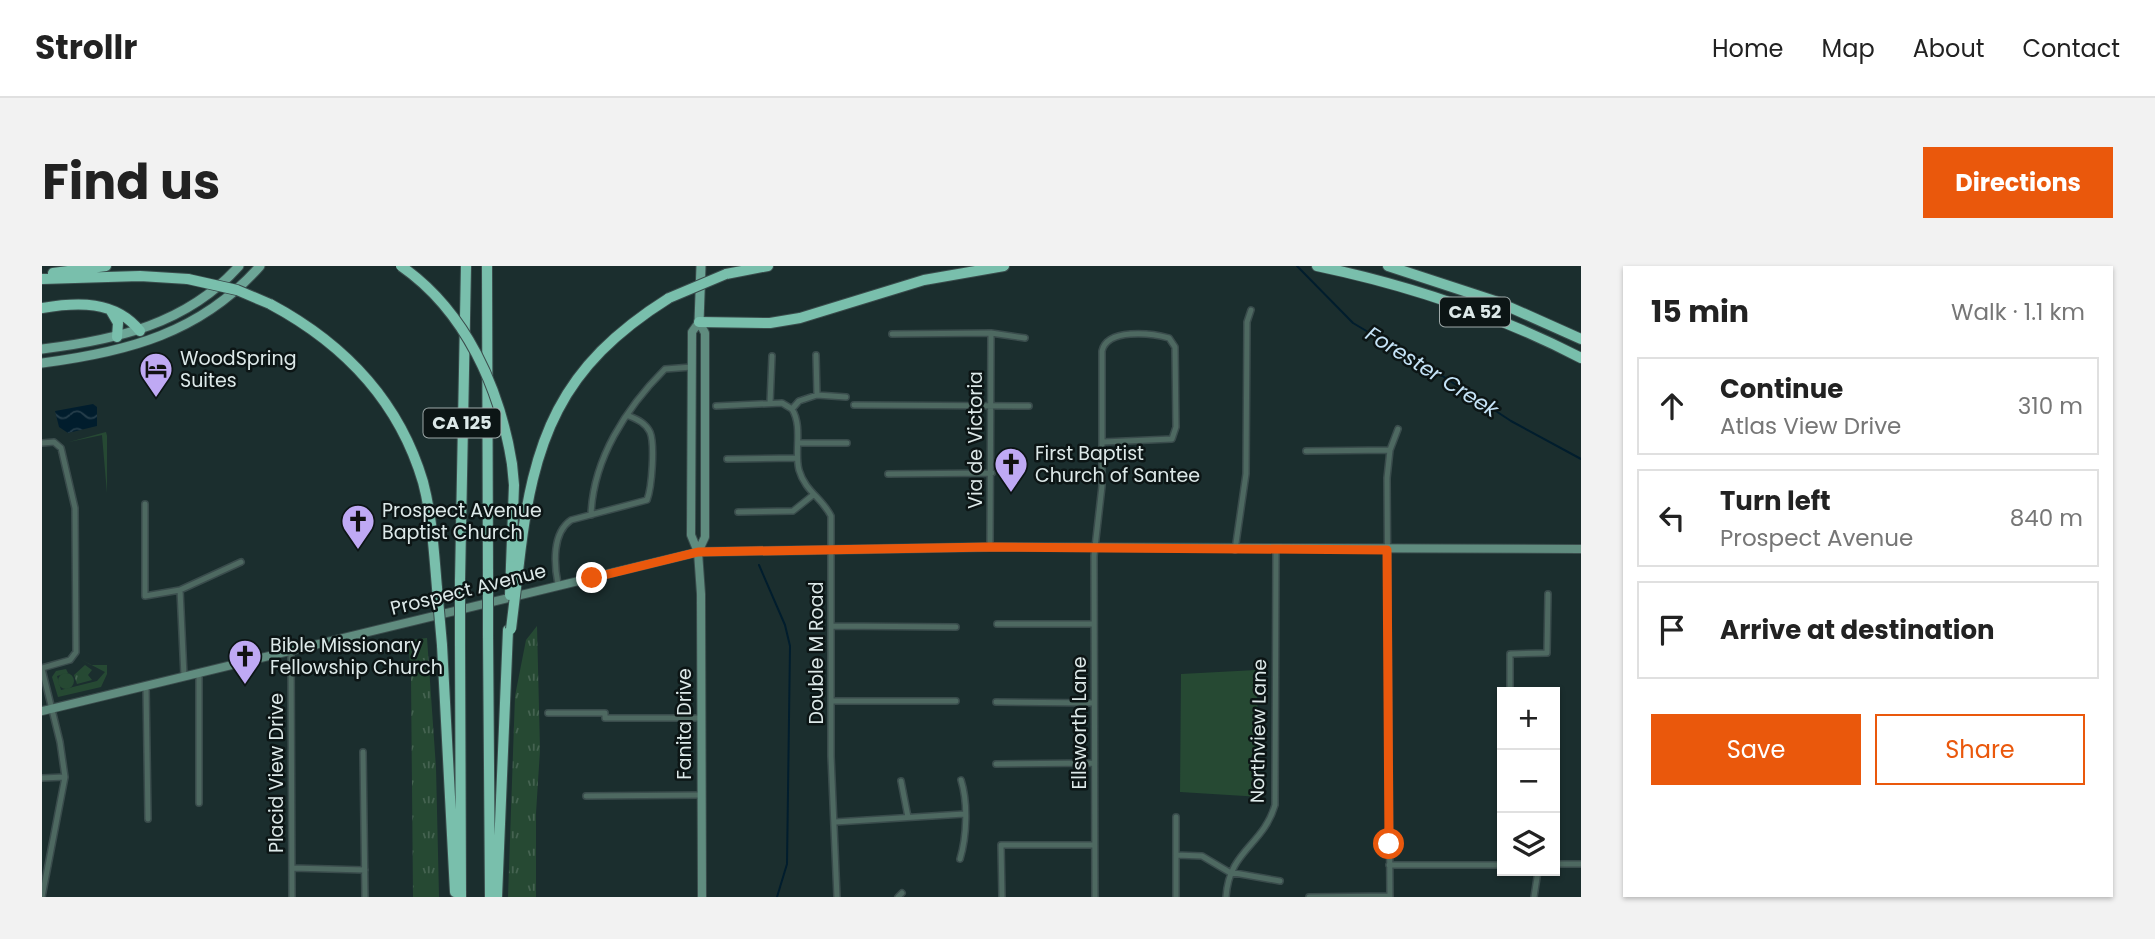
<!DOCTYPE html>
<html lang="en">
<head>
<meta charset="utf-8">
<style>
	body { margin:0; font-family:Poppins,sans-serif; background:#f2f2f2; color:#222 }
	.controls { position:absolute; right:21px; bottom:21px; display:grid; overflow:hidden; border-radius:0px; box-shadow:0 2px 5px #0004 }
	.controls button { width:63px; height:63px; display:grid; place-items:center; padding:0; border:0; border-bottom:2px solid #e0e0e0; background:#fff; color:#222; font:35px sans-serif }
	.stop { position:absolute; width:21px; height:21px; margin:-16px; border:5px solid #ea580c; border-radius:50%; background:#fff }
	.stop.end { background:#ea580c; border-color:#fff; box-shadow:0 2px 7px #0008 }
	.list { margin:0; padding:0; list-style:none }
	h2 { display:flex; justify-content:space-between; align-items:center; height:91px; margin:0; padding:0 28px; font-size:30px }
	h2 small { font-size:23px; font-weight:400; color:#767676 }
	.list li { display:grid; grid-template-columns:46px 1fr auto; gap:21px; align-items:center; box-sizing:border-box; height:98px; margin:0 14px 14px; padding:0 14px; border:2px solid #e0e0e0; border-radius:0px }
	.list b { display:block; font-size:26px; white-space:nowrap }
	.list p { margin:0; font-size:23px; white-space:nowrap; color:#767676 }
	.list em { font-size:23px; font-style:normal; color:#767676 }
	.actions { display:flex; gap:14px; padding:21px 28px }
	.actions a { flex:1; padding:16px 0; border:2px solid #ea580c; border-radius:0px; text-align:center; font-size:24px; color:#ea580c }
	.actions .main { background:#ea580c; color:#fff }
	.icon { flex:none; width:38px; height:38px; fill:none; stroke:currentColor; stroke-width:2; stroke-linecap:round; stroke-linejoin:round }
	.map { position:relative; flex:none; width:1539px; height:631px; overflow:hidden; border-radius:0px }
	header { display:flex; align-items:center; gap:42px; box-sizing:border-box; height:98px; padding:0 35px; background:#fff; border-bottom:2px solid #e0e0e0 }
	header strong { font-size:33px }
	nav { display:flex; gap:38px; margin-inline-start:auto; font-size:24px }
	.intro { display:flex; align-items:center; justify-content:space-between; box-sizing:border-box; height:168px; padding:0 42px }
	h1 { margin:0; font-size:49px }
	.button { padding:18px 32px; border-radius:0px; background:#ea580c; color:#fff; font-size:24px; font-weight:700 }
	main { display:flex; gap:42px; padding:0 42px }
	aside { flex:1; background:#fff; border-radius:0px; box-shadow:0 2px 5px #0004 }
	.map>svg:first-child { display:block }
</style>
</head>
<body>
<header>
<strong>Strollr</strong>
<nav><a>Home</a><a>Map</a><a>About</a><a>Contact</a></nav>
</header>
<div class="intro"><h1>Find us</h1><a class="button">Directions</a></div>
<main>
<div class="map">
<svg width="1539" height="631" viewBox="0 0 1539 631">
	<defs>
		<pattern id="grass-tufts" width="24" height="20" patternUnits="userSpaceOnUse" patternTransform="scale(1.75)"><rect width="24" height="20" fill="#264933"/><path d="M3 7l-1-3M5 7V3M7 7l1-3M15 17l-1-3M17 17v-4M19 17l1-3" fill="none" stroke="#456351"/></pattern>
		<pattern id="water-waves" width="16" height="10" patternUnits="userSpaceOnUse" patternTransform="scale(1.75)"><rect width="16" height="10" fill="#011d2d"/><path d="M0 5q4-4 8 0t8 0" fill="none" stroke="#263e4b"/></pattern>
	</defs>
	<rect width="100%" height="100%" fill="#1b2e2e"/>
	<path fill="url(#grass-tufts)" d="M64,166L65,170V227L60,169L27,176Z
		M495,360L498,484L494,547V631H466L473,430L484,374Z
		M385,372L394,502L397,631H371L369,410L366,374Z
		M38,393L49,399H65V408L59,421L16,431L10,411L14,405L24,403L26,407L15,410L19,424L55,415L63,406Z
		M43,399L50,404L46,409L50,414L35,418L32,409Z"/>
	<path fill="#264933" d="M1214,404L1219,531L1138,526L1139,408Z
		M16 415a8 8 0 1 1 16 0a8 8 0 1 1-16 0Z"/>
	<path fill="url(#water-waves)" d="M51,138L55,141V160L26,167L17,161L13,145Z"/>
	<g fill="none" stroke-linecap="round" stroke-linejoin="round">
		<path stroke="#011d2d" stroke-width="2" d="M1255,0L1311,57L1402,111L1469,155L1539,193
			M717,299L743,359L748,380L745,598L735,631"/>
		<defs>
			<path id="street" d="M850,68L949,67L983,72
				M775,129L804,131
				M728,137L730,90
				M812,139L987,140
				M674,140L740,137L750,143C761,161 752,185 757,204C763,225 780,232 789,250V490L795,631
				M750,143L757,135L775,129L774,89
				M0,177L12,176L19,182L33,242L34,386L28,394L0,402
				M756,177H805
				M1264,185L1348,184
				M685,193L755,192
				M846,208L950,207
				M103,238V330L138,324L142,410
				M696,246L751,245L771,229
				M549,249C551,193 584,142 623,103L650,101
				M948,281L949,67
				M1193,284L1204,208L1205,56L1209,44
				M516,318C512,298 510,267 529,254L605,234C610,221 613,178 608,166C603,156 594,153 585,149
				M138,324L199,296
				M955,358H1052
				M790,360L914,361
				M249,383L250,631
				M0,403L18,476L23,511L0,631
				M157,407V537
				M104,419L106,553
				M1468,426V388L1505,387L1506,328
				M791,435H914
				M954,436L1052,437
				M506,447H563V452H659
				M321,486L323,631
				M954,498L1052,497
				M0,512L23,511
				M859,515L866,551
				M544,530L660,529
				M1134,551V631
				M793,556L922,548
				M1134,589L1160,590L1187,606L1238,615
				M918,593C925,570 926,536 919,514
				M1513,598H1539
				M1347,599H1460
				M250,602L323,604
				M856,631L860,627
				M960,631L959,579H1052
				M1053,631L1052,290L1060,220V85C1065,62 1109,67 1127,72L1133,81L1134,161L1130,173L1061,176
				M1184,631C1187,584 1221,580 1233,539L1234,284
				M1267,631L1348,630
				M1348,631L1345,212L1348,184L1356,163
				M1492,631L1496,605"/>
			<path id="secondary" d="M656,286L663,271V67L657,56L650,66L649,269L656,286L659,328L660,631
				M0,445L656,286L948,281L1539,283"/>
			<path id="primary" d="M657,56L659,0
				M0,83C74,74 145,58 197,0
				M0,97C85,86 159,67 218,0"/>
			<path id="highway" d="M445,0L446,308
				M1275,0C1366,19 1456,49 1539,92
				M1346,0L1456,36L1539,73
				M11,7L64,0
				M684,8L726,0
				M0,13L98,10L146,13
				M228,38C301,77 357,135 381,216C390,250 392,287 395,322
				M0,42C35,36 73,34 98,65
				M69,45L76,57L75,71
				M657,56L728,57L758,52L882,14L962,0
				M477,297C491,173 517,101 627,32
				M469,300L472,219L470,198
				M418,315L424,0
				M446,368L448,631
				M418,377L419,631
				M400,379L413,626
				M455,631L466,364"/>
		</defs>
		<use href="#street" stroke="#3a4c4c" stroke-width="8"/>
		<use href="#secondary" stroke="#3a4c4c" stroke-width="10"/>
		<use href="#primary" stroke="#3a4c4c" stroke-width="11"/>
		<use href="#highway" stroke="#3a4c4c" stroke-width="12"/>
		<use href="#street" stroke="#4e6961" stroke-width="5"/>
		<use href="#secondary" stroke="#608c7f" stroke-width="8"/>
		<use href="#primary" stroke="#6da697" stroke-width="9"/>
		<use href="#highway" stroke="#79bfac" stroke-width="10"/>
		<defs>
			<path id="highway-bridge" d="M359,0C424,45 458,123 470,198
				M146,13L195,24L228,38
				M627,32L684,8
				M446,308V368
				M418,315V377
				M395,322L400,379
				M468,329L469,300
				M469,363L477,297"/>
		</defs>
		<use href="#highway-bridge" stroke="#3a4c4c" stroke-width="12" stroke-linecap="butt"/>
		<use href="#highway-bridge" stroke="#79bfac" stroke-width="10"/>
	</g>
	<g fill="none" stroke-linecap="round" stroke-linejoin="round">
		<path stroke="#ea580c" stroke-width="9" d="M550,312L656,286L948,281L1345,284L1347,578"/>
	</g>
	<defs>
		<symbol id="hotel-pin" viewBox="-11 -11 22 30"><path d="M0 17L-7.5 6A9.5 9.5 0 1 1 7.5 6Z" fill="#bfa9f4" stroke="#0c1515"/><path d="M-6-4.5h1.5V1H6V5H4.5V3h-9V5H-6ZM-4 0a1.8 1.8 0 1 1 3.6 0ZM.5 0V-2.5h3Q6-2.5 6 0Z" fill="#111"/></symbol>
		<symbol id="church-pin" viewBox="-11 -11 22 30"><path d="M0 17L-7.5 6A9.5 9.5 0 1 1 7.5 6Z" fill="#bfa9f4" stroke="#0c1515"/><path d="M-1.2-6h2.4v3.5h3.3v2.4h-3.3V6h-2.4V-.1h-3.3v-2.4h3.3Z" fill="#111"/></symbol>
	</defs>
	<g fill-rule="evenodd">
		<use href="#hotel-pin" x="95" y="84" width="38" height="52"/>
		<use href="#church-pin" x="950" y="179" width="38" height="52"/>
		<use href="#church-pin" x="297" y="236" width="38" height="52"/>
		<use href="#church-pin" x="184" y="371" width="38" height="52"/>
	</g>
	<g text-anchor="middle" stroke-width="5" stroke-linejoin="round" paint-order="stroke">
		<g fill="#0c1515" stroke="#9ea9a9" stroke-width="2">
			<rect x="1398" y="31.5" width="70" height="29" rx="5"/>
			<rect x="381.5" y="142.5" width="77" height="29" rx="5"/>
		</g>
		<g font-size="18" font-weight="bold" fill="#dde9e9">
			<text x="1433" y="52">CA 52</text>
			<text x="420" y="163">CA 125</text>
		</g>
		<g font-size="19" fill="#dde9e9" stroke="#0c1515" text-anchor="start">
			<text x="138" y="99">WoodSpring<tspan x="138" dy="22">Suites</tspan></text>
			<text x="993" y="194">First Baptist<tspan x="993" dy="22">Church of Santee</tspan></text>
			<text x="340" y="251">Prospect Avenue<tspan x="340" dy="22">Baptist Church</tspan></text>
			<text x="228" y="386">Bible Missionary<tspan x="228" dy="22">Fellowship Church</tspan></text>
		</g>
		<g font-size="19" fill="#dde9e9" stroke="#0c1515">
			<text transform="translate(933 174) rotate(-90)" y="7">Via de Victoria</text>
			<text transform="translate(426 323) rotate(-14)" y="7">Prospect Avenue</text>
			<text transform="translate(774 387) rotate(-90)" y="7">Double M Road</text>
			<text transform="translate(1037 457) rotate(-90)" y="7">Ellsworth Lane</text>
			<text transform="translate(642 458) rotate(-90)" y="7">Fanita Drive</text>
			<text transform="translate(1216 465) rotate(-89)" y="7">Northview Lane</text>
			<text transform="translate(234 507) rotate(-90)" y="7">Placid View Drive</text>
		</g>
		<g font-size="21" font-style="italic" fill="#c5e3f7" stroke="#0c1515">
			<text transform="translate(1390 106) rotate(32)" y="7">Forester Creek</text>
		</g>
	</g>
</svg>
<div class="controls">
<button>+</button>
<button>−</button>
<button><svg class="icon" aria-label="layers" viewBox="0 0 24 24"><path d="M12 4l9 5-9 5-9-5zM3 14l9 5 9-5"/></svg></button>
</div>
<div class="stop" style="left:1347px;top:578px"></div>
<div class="stop end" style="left:550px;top:312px"></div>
</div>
<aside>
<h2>15 min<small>Walk · 1.1 km</small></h2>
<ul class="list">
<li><svg class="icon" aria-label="ahead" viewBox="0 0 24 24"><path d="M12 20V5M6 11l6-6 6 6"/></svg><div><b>Continue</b><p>Atlas View Drive</p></div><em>310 m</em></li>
<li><svg class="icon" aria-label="left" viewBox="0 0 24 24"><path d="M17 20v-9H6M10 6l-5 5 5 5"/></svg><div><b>Turn left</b><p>Prospect Avenue</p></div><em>840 m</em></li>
<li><svg class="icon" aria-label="arrive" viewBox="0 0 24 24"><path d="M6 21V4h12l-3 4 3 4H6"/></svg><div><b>Arrive at destination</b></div></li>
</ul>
<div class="actions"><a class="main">Save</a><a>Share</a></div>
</aside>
</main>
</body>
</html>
